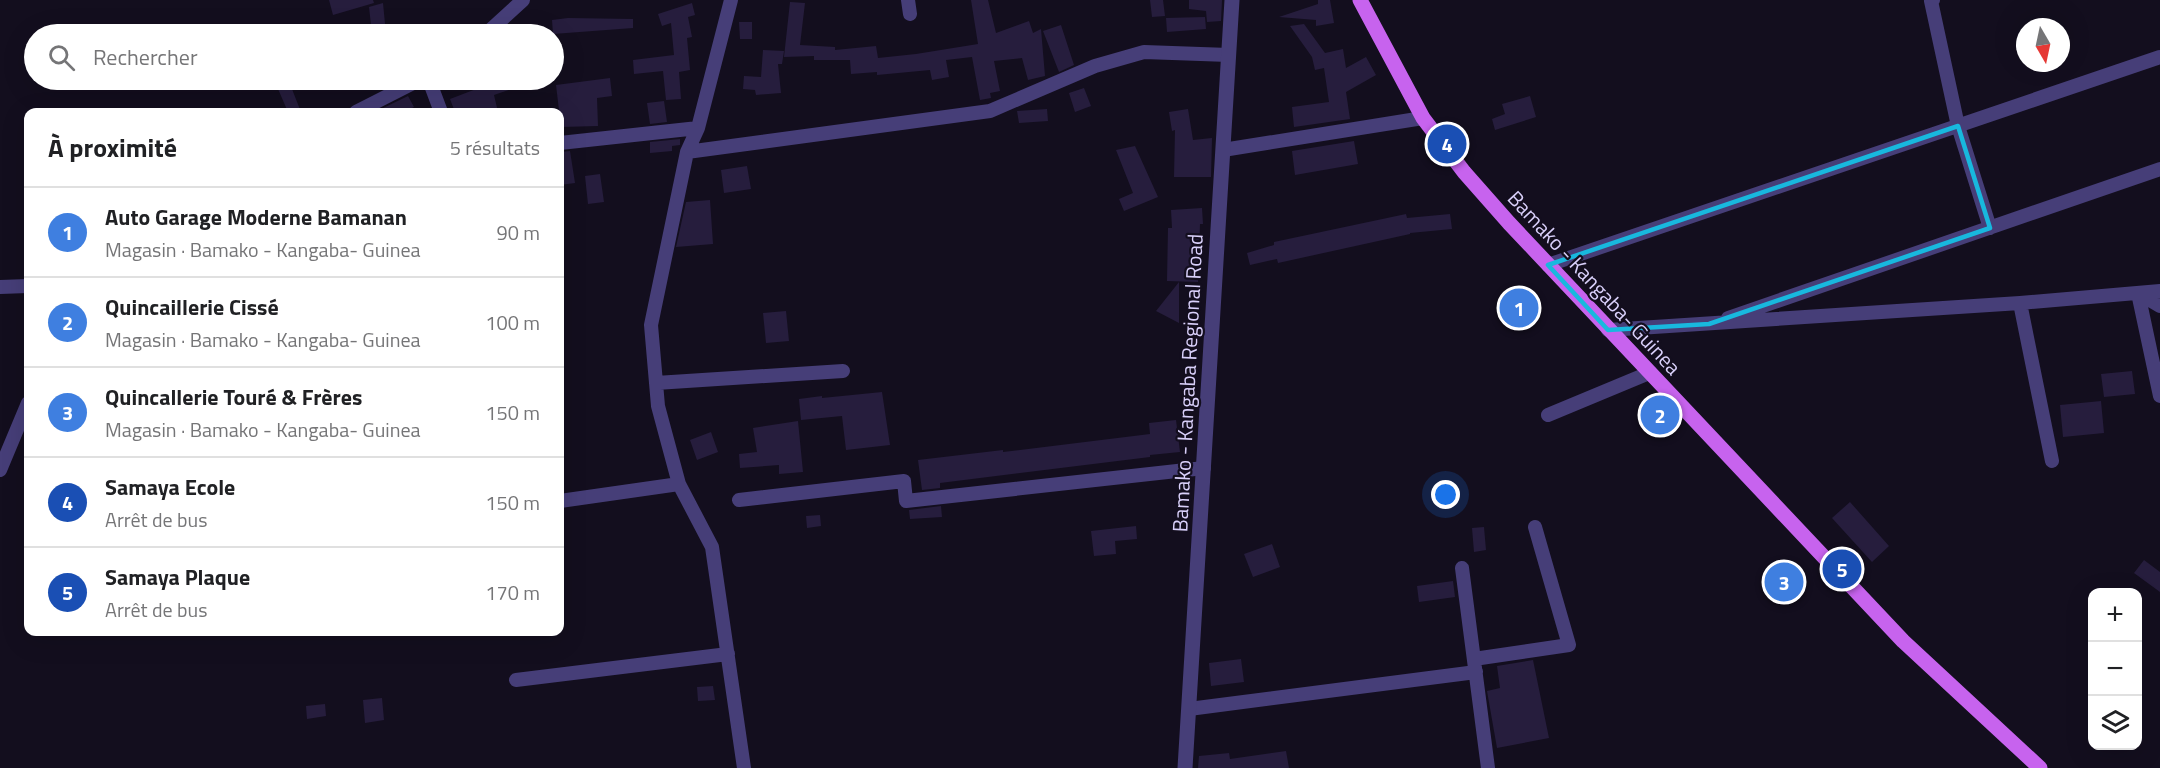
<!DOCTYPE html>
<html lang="fr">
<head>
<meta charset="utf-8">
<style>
	body { margin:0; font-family:"Titillium Web",sans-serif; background:#f6f6f6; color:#202124 }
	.controls { position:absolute; right:18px; bottom:18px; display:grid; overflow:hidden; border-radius:12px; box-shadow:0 6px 24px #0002 }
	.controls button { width:54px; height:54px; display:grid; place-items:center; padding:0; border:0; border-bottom:2px solid #e0e0e0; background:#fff; color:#202124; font:30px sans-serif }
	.compass { position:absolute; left:2016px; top:18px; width:54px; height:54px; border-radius:50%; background:#fff; box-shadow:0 6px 24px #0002; rotate:171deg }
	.you { position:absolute; left:1446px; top:495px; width:21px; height:21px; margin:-15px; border:4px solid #fff; border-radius:50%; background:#1a73e8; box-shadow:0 0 0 9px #1a73e833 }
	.badge { display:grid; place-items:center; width:39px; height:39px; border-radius:50%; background:#1c6578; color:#fff; font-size:20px; font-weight:700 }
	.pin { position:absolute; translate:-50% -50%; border:3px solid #fff; box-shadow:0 2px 6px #0006 }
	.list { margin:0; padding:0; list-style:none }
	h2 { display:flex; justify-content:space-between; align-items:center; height:78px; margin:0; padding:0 24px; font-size:26px }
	h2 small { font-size:20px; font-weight:400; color:#757577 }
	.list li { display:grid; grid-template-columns:39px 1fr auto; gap:18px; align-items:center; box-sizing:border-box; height:90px; padding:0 24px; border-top:2px solid #e0e0e0 }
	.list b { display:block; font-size:22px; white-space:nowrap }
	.list p { margin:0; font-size:20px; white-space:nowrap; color:#757577 }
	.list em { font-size:20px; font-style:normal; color:#757577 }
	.icon { flex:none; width:33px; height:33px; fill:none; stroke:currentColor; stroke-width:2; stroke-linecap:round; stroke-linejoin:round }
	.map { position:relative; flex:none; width:2160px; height:768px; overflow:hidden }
	.search { position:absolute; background:#fff; box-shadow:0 6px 24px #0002; left:24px; top:24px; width:540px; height:66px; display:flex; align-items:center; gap:15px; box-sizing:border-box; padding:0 21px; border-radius:33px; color:#757577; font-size:22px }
	.panel { position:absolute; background:#fff; box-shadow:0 6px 24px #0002; left:24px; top:108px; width:540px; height:528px; border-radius:12px }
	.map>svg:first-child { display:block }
</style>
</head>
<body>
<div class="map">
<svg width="2160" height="768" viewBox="0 0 2160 768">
	<rect width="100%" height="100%" fill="#130e1e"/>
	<path fill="#261d3d" d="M329,0H373L374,3L333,15Z
		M971,0H988L996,33L1029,21L1033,33L1041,29L1045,76L1028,80L1022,58L994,61L1000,91L990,93L991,98L980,100L972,57L946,60L949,77L932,80L930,70L877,75V72L851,74L850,60H814V56L784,57L790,2L805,3L800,45L835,47V50L876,46L878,58L916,54L978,44Z
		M1150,0H1163L1165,16L1152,17Z
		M1189,0H1222L1221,21L1207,22L1206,11L1189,9Z
		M1318,0H1330L1334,23L1316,26V20L1279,17L1318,4Z
		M383,3L386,34H372L369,7Z
		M692,3L695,15L688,17L692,37L687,38L690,70L679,72L681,99L666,100L663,71L634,74L633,60L674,55L671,23L662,26L658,14Z
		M1205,17L1206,29L1167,32L1166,18Z
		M568,18L633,19V28L553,34L552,20Z
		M739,22H752V39H740Z
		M1304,24L1325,53L1343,49L1346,68L1366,57L1376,75L1346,92L1350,119L1294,127L1292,107L1329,102L1324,68L1315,70L1312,57L1290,26Z
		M1061,25L1074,65L1059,72L1043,31Z
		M763,50L784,51L782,64H778L781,93L756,95L755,90L743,89L744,76L761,77Z
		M610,78L612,96L597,98L598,126L561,127L556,85Z
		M491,80H532V82L494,95L498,112H455L450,99L492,83Z
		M290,84L301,112H288L278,89Z
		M1084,88L1091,106L1075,112L1069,93Z
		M408,96L414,107L404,112H375Z
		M1530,96L1536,117L1495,130L1492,119L1505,114L1502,104Z
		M664,101L667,122L650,124L647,103Z
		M1047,109L1048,121L1019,123L1017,111Z
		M1188,109L1193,140L1212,138L1211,177H1174L1175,130L1172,131L1169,112Z
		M680,139V145L672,146V151L650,153V142Z
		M1354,141L1358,164L1295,175L1292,151Z
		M1135,146L1158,197L1124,211L1119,199L1133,193L1116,150Z
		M570,151L575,183L560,185V152Z
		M747,166L751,189L724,193L721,170Z
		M600,174L604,202L588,204L585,176Z
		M710,200L713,244L676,247L686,202Z
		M1202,208L1203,224H1200L1198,282L1167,281L1168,228H1172L1171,210Z
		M1406,214L1407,218L1450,214L1452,229L1410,233V234L1278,263L1277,259L1250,265L1247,253L1274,245V242Z
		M1179,282V323L1156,311Z
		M786,311L789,341L766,343L763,313Z
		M2132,371L2135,394L2104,397L2101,374Z
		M882,392L890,445L846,450L842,416L801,420L799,399L822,396V398Z
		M2101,401L2104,433L2063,437L2060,405Z
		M1176,420L1180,452L1150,455V457L940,483V488L922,490L918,460L1003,450V452L1150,434L1149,423Z
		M798,421L803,472L779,474V465L740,468L739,454L757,452L753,428Z
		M711,432L718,452L697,460L690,440Z
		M1850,502L1889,546L1872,562L1832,518Z
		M941,506L942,517L910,519L909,510Z
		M820,515L821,526L807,528L806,516Z
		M1136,526L1137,539L1115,541L1116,554L1094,556L1091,531Z
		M1484,527L1486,550L1474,552L1472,528Z
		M1272,544L1280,567L1253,577L1244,554Z
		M2144,560L2160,572V592L2134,573Z
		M1453,581L1455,597L1419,602L1417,586Z
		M1241,659L1244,682L1211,686L1209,663Z
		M1533,660L1549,738L1497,748L1487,691L1500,688L1497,666Z
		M713,686L715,700L698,701L697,687Z
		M382,698L384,720L365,723L363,700Z
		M325,704L326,716L307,719L306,706Z
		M1286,751L1289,768H1198L1199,756L1229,753L1230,759Z"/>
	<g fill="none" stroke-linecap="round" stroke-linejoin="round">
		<path stroke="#463e78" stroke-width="14" d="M731,0L698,128L687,152L651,325L658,406L679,484L712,547L744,768
			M908,0L910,14
			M1933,0L1931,1L1958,126L1990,228
			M486,34L523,0
			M429,80L441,112
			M356,112L419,80
			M560,143L698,128
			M1223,150L1423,118
			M687,152L990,111L1095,66L1144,52L1229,55
			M1548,265L2160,57
			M0,287L28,286
			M2138,293L2160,396
			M2138,293L2160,306
			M2020,303L2052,461
			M1728,318L2160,169
			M1608,330L2020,303L2160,291
			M656,383L843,371
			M1548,415L1649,373
			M0,470L28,403
			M739,500L904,481L906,501L1204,468
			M560,501L679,484
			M1462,568L1488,768
			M1474,659L1569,645L1535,527
			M516,680L728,654
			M1189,709L1476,672"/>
		<path stroke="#463e78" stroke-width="15" d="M1185,768L1232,0"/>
		<path stroke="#c763ee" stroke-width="15" d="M1360,0L1423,118L1464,172L1509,223L1903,641L2040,768"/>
	</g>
	<path fill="none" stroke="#18b8de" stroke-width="4.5" stroke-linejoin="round" d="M1958,126L1990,228L1709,324L1608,330L1548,265Z"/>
	<g text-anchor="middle" stroke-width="4.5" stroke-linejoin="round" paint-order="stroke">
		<g font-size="21" fill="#d9d0fa" stroke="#130e1e">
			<text transform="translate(1594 283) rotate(47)" y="7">Bamako - Kangaba- Guinea</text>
			<text transform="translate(1188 383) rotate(-87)" y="7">Bamako - Kangaba Regional Road</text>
		</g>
	</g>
</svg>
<div class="controls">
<button>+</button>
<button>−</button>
<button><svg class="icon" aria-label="layers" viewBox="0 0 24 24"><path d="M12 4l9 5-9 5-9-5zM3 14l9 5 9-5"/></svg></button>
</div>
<svg class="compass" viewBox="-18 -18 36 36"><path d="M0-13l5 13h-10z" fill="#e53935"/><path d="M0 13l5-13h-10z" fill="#757577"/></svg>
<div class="you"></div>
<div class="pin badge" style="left:1519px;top:308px;background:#3f7fe0">1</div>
<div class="pin badge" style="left:1660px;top:415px;background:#3f7fe0">2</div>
<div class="pin badge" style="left:1784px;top:582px;background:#3f7fe0">3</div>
<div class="pin badge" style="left:1447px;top:144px;background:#1a4fb4">4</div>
<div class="pin badge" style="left:1842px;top:569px;background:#1a4fb4">5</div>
<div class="search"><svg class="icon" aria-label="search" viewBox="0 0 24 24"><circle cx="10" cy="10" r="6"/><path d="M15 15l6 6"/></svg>Rechercher</div>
<section class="panel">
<h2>À proximité<small>5 résultats</small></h2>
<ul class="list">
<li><span class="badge" style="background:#3f7fe0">1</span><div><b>Auto Garage Moderne Bamanan</b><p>Magasin · Bamako - Kangaba- Guinea</p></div><em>90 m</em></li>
<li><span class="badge" style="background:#3f7fe0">2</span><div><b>Quincaillerie Cissé</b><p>Magasin · Bamako - Kangaba- Guinea</p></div><em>100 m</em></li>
<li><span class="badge" style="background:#3f7fe0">3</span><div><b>Quincallerie Touré &amp; Frères</b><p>Magasin · Bamako - Kangaba- Guinea</p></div><em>150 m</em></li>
<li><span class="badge" style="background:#1a4fb4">4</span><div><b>Samaya Ecole</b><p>Arrêt de bus</p></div><em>150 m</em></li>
<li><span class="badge" style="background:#1a4fb4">5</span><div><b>Samaya Plaque</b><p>Arrêt de bus</p></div><em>170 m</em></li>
</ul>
</section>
</div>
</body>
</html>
